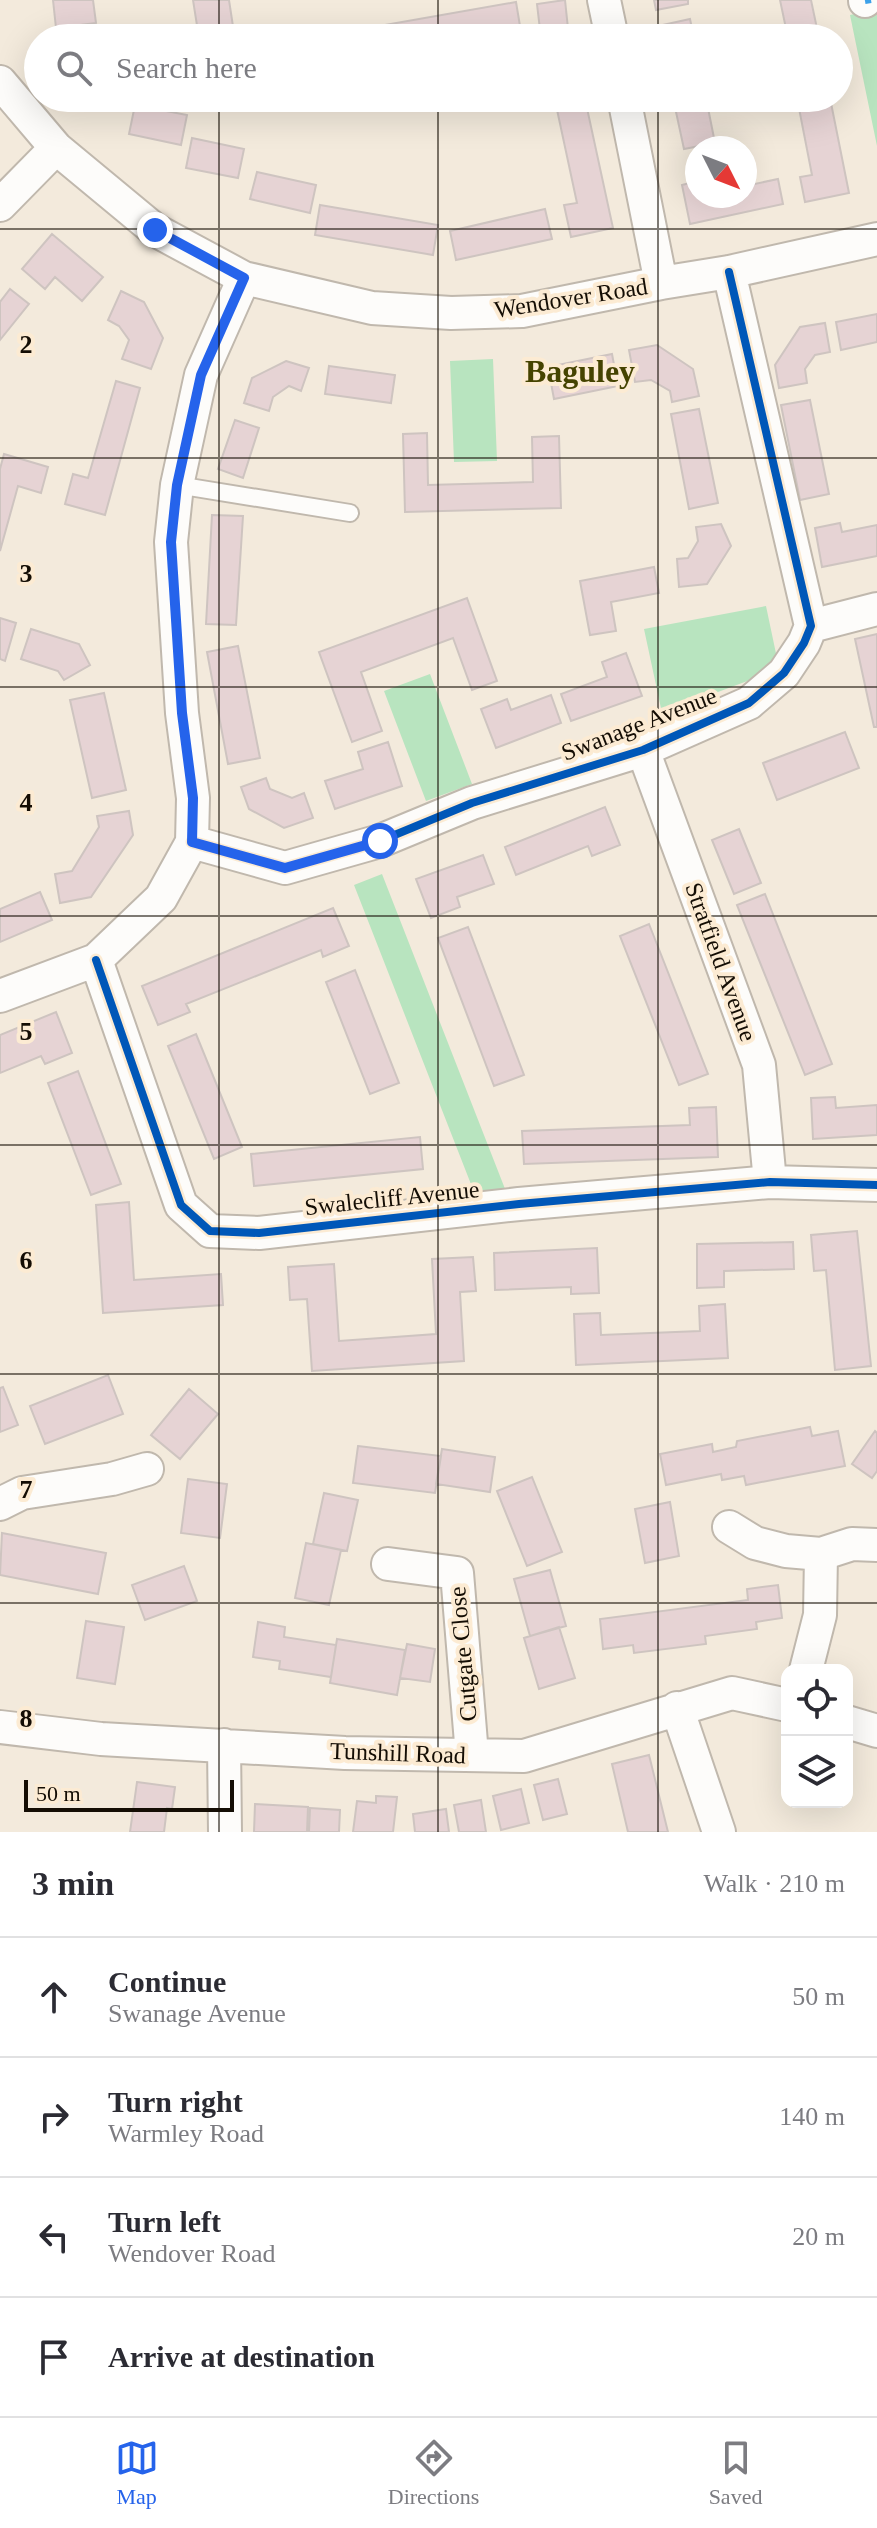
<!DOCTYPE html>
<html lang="en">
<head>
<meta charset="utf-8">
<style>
	body { margin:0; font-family:Georgia,serif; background:#f7f7f7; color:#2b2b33 }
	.controls { position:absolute; right:24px; bottom:24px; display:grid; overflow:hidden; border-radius:16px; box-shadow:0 8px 32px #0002 }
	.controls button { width:72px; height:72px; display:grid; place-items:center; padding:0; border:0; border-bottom:2px solid #e1e1e2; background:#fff; color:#2b2b33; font:40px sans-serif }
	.compass { position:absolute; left:685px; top:136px; width:72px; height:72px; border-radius:50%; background:#fff; box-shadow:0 8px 32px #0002; rotate:132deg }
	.scale { position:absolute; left:24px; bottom:20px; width:210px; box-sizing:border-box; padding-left:8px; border:4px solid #140d04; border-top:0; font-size:22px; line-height:28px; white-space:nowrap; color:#140d04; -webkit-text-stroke:6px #fcebd3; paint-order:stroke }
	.stop { position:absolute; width:24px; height:24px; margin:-18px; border:6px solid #2563eb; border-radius:50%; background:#fff }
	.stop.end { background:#2563eb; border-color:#fff; box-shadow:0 2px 8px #0008 }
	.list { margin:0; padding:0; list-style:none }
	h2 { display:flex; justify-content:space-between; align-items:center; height:104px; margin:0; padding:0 32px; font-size:34px }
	h2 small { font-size:26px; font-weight:400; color:#7c7c81 }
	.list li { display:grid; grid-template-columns:52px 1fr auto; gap:24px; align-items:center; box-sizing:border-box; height:120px; padding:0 32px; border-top:2px solid #e1e1e2 }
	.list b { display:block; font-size:30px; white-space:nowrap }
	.list p { margin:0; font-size:26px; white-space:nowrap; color:#7c7c81 }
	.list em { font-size:26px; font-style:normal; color:#7c7c81 }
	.icon { flex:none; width:44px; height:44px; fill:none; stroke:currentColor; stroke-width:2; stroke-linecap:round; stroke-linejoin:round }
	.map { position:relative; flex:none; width:877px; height:1832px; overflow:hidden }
	.search { position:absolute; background:#fff; box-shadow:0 8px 32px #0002; left:24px; right:24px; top:24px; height:88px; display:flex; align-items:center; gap:20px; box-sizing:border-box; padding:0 28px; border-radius:44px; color:#7c7c81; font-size:30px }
	.sheet { height:584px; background:#fff }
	nav { display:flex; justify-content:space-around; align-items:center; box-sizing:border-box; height:112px; border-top:2px solid #e1e1e2; background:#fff; font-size:22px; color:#7c7c81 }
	nav a { display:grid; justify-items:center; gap:4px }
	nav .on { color:#2563eb }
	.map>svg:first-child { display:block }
</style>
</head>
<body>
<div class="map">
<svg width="877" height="1832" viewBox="0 0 877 1832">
	<rect width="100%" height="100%" fill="#f3eadc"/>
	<path fill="#b8e4bf" d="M877,9V146L850,15Z
		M493,359L497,461L454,462L450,361Z
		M766,606L778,663L771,672L662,713L644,629Z
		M430,674L472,784L426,801L384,691Z
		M382,874L507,1194L476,1197L354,885Z"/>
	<path fill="#e6d3d4" stroke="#cec4c0" stroke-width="2" d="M53,0H93L96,23L56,28Z
		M193,0H229L234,33L199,38Z
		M565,0L569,38H541L537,4Z
		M654,0H688V4L656,10Z
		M780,0H811L819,38H788Z
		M516,2L521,32L489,38H311Z
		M690,19L694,38H661L658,26Z
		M673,98H706L715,143L684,149Z
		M797,98H830L849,193L805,202L800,177L812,175Z
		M585,99L613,228L571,237L564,205L577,203L556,105Z
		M135,105L187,115L181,145L129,134Z
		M192,138L244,149L238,178L186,168Z
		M257,172L316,185L310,213L250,199Z
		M778,179L783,204L690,224L682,185L697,181V196H745V186Z
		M320,205L438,225L433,255L315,235Z
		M545,209L552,239L456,260L450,231Z
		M52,234L103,277L82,301L55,277L45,289L22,269Z
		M10,289L29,304L0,340V302Z
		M121,291L144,302L163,338L151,369L122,359L129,340L119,326L108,320Z
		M877,314V342L841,350L836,322Z
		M825,323L830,352L815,355L805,369L807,383L779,388L775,365L800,327Z
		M657,345L693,369L699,396L672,402L670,391L651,380L635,382L629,350Z
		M612,354L618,386L554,399L548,367Z
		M286,361L309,368L301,391L289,386L273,397L269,411L244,403L252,378Z
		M329,366L395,375L391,403L325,394Z
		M116,381L140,388L105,515L65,504L73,474L88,478Z
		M810,400L829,494L800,500L781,405Z
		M699,409L718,503L689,509L671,414Z
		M235,420L259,428L243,478L218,469Z
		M427,433L428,485L533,482L532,437L559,436L561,508L405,512L403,434Z
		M4,454L48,467L41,493L18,486L0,551V469Z
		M212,515L243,516L236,625L206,624Z
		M840,523L842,532L877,525V556L822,567L815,528Z
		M721,524L731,546L707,584L679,587L677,559L688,558L698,541L696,527Z
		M654,567L659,593L611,602L616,631L590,635L580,581Z
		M467,598L497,681L472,690L453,638L361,672L382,731L352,742L319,652Z
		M0,618L16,623L5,661L0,659Z
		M31,629L79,644L90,665L64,680L58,671L21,659Z
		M877,634V727H874L855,639Z
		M238,646L260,758L228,764L207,652Z
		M626,653L642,696L571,721L561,694L607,677L602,662Z
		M104,693L126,790L92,798L70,700Z
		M551,695L561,723L496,748L481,709L507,699L511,710Z
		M845,732L859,768L777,800L763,763Z
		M388,742L402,786L335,809L325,781L363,769L358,752Z
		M266,778L270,789L292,798L304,793L313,818L284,828L249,809L241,787Z
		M605,807L620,845L592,856L588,846L516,875L505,847Z
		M129,811L133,835L91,897L60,903L55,874L72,871L99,827L97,816Z
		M739,829L761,883L734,894L712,840Z
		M483,855L494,884L457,897L460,907L431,918L416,879Z
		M40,892L52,920L0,942V909Z
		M765,894L832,1064L805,1075L737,905Z
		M333,908L349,946L323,957L321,950L186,1004L190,1012L158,1025L142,986Z
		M649,924L708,1074L679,1085L620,936Z
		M468,927L524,1075L494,1086L438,938Z
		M355,970L399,1083L370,1094L326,982Z
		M56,1012L72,1053L45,1064L41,1056L0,1073V1035Z
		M196,1034L242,1147L214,1159L168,1046Z
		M78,1071L121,1184L91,1195L48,1083Z
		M835,1097L836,1108L877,1105V1135L813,1139L811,1098Z
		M716,1107L718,1157L524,1164L522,1131L690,1125L689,1108Z
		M420,1137L423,1169L254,1186L251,1154Z
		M129,1202L134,1280L221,1274L223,1305L103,1313L96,1205Z
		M857,1231L871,1366L835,1370L826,1270L814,1271L811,1235Z
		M793,1242L794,1269L724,1271V1287L697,1288V1244Z
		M597,1248L599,1293L571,1294V1287L495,1290L494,1253Z
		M473,1257L476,1291L460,1292L464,1361L312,1371L307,1299L290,1300L288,1267L334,1264L339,1341L436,1334L432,1259Z
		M725,1304L728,1358L576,1365L574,1314L600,1313L601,1335L700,1331L699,1306Z
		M108,1375L123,1414L45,1444L30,1406Z
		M3,1387L18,1425L0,1432V1388Z
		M189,1389L218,1414L180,1459L151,1435Z
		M810,1427L812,1436L838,1431L845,1466L746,1485L744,1476L722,1480L721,1474L666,1485L660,1454L712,1444L713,1452L736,1447L737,1441Z
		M875,1431L877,1433V1471L872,1478L852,1464Z
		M358,1446L441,1456L435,1493L353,1483Z
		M442,1449L495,1457L490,1492L436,1484Z
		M532,1477L562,1552L527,1566L497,1491Z
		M188,1479L227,1484L220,1538L181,1533Z
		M324,1493L358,1500L347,1551L313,1544Z
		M670,1502L679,1556L645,1563L635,1509Z
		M2,1533L106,1553L98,1594L0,1575Z
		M306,1543L341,1550L329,1605L295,1598Z
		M184,1566L197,1601L145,1620L132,1585Z
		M550,1570L566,1626L530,1636L514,1579Z
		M778,1585L782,1618L756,1622L757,1629L705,1636L706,1644L634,1653L633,1645L603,1649L600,1619L748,1600L747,1589Z
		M86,1621L124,1627L115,1684L77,1678Z
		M258,1622L285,1627L284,1637L336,1645L331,1677L279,1669L280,1661L253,1657Z
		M559,1627L575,1678L539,1689L524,1638Z
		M337,1639L405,1650L397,1695L330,1683Z
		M407,1644L435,1649L430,1682L400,1678Z
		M649,1755L668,1832H628L612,1764Z
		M558,1779L567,1814L543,1820L534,1785Z
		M137,1782L175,1787L172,1809L167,1808L164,1832H130Z
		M521,1789L529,1823L501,1830L493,1796Z
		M376,1796L397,1797L393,1832H353L357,1801L376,1803Z
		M481,1800L486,1832H459L454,1805Z
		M255,1804L308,1807L307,1832H254Z
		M310,1808L340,1810L339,1832H309Z
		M446,1809L449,1832H415L413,1814Z"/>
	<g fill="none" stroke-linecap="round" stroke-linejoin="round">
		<defs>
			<path id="lane" d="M177,485L350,513"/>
			<path id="street" d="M604,0L612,38
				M865,0V1
				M0,82L56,148L155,230L244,278L372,308L451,313L522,311L661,283L729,272L877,239
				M624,98L661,283
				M0,205L56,148
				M811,626L877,609
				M643,750L759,1065L770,1182
				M192,842L285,868L380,841L472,803L643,750L749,703L784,673L804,643L811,626L729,272
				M96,960L181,1205L210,1231L259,1233L519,1204L770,1182L877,1185
				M0,996L96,960L161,898L192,842L193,798L182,713L171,542L177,485L201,375L244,278
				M0,1504L22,1493L112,1479L147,1469
				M729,1527L755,1543L786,1551L821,1554L852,1544L877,1545
				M388,1564L457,1573L472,1755
				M806,1670L820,1615L821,1554
				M677,1708L719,1832
				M847,1722L877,1731
				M0,1727L101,1739L345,1753L524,1756L732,1693L787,1705
				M224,1745L225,1832"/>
		</defs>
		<use href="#lane" stroke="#c0b8ad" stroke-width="20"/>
		<use href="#street" stroke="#c0b8ad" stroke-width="36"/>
		<use href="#lane" stroke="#fdfcfa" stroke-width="16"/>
		<use href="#street" stroke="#fdfcfa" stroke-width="32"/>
		<path stroke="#3da1e9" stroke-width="6" stroke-dasharray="12 6" stroke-linecap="butt" d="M865,1L871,0"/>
		<defs>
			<path id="cycleway" d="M192,842L285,868L380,841L472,803L643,750L749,703L784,673L804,643L811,626L729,272
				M96,960L181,1205L210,1231L259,1233L519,1204L770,1182L877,1185"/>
		</defs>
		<use href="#cycleway" stroke="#fcebd3" stroke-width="13"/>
		<use href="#cycleway" stroke="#0057b8" stroke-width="8"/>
	</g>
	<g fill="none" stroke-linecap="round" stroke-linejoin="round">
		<path stroke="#2563eb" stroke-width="10" d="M155,230L244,278L201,375L177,485L171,542L182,713L193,798L192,842L285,868L380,841"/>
	</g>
	<path fill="none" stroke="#140d04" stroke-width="2" stroke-opacity="0.55" d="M219,0V38M438,0V38M658,0V38M219,98V1832M438,98V1832M658,98V1832M0,229H877M0,458H877M0,687H877M0,916H877M0,1145H877M0,1374H877M0,1603H877"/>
	<g text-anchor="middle" stroke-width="8" stroke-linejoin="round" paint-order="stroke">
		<g font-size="24" fill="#140d04" stroke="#fcebd3">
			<text transform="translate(571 298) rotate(-9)" y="8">Wendover Road</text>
			<text transform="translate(639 724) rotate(-21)" y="8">Swanage Avenue</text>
			<text transform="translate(721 962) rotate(70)" y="8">Stratfield Avenue</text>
			<text transform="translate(392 1198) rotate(-6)" y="8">Swalecliff Avenue</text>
			<text transform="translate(463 1654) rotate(-95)" y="8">Cutgate Close</text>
			<text transform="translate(398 1753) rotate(2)" y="8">Tunshill Road</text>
		</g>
		<g font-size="32" font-weight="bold" fill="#454300" stroke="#fcebd3">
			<text x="580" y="382">Baguley</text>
		</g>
	</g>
	<g font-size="26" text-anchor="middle" font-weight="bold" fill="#140d04" stroke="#fcebd3" stroke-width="8" stroke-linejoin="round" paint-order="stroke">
		<text x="26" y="353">2</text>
		<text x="26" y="582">3</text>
		<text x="26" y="811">4</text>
		<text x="26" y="1040">5</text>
		<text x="26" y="1269">6</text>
		<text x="26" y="1498">7</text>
		<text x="26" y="1727">8</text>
	</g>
</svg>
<div class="controls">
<button><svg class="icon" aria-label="locate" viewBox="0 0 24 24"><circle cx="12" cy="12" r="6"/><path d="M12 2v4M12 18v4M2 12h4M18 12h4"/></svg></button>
<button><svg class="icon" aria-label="layers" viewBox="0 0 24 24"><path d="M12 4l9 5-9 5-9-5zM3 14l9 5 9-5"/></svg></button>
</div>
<svg class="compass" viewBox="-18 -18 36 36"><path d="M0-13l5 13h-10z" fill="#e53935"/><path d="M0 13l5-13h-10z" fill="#7c7c81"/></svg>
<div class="scale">50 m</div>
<div class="stop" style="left:380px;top:841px"></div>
<div class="stop end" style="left:155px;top:230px"></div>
<div class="search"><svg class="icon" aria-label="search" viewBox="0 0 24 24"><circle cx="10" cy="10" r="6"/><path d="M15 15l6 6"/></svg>Search here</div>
</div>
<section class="sheet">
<h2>3 min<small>Walk · 210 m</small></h2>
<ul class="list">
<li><svg class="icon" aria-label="ahead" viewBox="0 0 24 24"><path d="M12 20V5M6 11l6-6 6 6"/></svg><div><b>Continue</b><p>Swanage Avenue</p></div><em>50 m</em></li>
<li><svg class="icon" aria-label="right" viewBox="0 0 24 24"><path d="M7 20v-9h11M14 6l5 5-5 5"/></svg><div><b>Turn right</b><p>Warmley Road</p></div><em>140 m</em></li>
<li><svg class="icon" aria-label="left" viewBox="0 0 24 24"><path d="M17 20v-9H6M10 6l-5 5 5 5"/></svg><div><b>Turn left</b><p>Wendover Road</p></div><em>20 m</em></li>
<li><svg class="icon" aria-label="arrive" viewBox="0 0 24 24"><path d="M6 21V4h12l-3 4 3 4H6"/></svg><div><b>Arrive at destination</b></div></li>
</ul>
</section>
<nav>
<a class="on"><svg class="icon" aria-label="map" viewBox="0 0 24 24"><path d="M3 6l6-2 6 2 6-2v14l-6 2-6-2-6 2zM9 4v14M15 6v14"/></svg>Map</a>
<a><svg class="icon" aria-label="directions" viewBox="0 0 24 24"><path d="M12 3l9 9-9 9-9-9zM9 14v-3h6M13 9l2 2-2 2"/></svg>Directions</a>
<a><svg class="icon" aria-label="saved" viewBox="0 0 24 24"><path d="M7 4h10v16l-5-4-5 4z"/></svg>Saved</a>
</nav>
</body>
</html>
